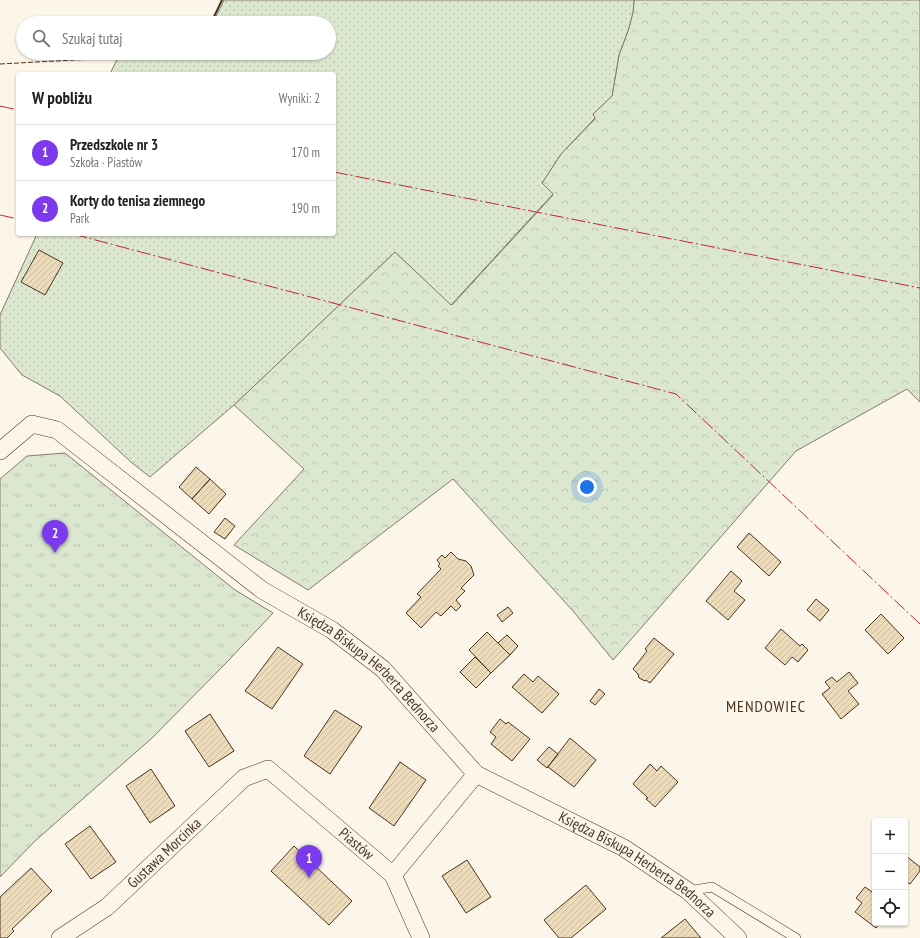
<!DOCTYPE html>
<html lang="pl">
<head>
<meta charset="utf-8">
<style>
	body { margin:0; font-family:"PT Sans Narrow",sans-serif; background:#f2f2f2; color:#202124 }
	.controls { position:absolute; right:12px; bottom:12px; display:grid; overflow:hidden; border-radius:4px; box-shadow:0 1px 3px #0004 }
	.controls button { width:36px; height:36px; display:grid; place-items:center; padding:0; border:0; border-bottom:1px solid #e0e0e0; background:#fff; color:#202124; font:20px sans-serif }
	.you { position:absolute; left:587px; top:487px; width:14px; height:14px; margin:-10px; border:3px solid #fff; border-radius:50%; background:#1a73e8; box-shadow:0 0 0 6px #1a73e833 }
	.badge { display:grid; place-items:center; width:26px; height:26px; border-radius:50%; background:#7c3aed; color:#fff; font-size:13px; font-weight:700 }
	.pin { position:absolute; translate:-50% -33px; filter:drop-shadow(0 1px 2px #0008) }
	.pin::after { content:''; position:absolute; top:21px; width:14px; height:12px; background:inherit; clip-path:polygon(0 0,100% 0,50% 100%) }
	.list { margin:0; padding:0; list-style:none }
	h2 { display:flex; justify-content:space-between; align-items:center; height:52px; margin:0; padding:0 16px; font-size:17px }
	h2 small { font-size:13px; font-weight:400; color:#757577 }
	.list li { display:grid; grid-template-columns:26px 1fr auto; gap:12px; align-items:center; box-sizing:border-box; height:56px; padding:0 16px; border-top:1px solid #e0e0e0 }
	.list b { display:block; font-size:15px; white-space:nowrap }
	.list p { margin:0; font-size:13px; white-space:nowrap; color:#757577 }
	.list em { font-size:13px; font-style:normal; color:#757577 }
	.icon { flex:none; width:22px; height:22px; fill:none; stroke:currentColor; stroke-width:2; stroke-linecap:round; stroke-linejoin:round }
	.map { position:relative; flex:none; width:920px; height:938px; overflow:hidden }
	.search { position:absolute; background:#fff; box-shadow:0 1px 3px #0004; left:16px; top:16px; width:320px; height:44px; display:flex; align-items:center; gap:10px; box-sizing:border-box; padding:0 14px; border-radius:22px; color:#757577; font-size:15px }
	.panel { position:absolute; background:#fff; box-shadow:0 1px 3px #0004; left:16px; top:72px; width:320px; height:164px; border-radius:4px }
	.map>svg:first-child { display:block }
</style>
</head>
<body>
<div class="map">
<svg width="920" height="938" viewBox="0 0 920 938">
	<defs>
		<pattern id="grass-tufts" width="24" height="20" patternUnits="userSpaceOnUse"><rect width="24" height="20" fill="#dce7d0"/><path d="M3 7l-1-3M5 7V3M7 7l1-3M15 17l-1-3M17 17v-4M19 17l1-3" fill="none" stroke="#bec7b2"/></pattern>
		<pattern id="forest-crowns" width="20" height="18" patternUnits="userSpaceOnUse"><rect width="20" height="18" fill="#dce7d0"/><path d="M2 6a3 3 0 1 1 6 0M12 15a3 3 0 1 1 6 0" fill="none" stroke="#bec7b2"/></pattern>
		<pattern id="garden-dots" width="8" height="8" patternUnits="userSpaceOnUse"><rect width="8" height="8" fill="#dce7d0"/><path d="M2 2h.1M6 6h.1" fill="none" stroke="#bec7b2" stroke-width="1.8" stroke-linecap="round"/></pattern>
		<pattern id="building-hatch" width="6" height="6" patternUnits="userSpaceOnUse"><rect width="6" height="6" fill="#ecdcbc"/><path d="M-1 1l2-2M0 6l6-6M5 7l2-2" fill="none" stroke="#ccbda1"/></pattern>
	</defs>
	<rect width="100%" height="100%" fill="#fbf6e9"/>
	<path fill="url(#grass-tufts)" stroke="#887966" d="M65,453L235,590L273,613L228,661L152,738L35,841L0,877V479L27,456Z"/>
	<path fill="url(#forest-crowns)" stroke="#887966" d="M634,0H920V402L907,389L796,451L613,660L573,611L453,479L308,590L234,545L304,469L234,405L395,252L452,305L553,195L542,183L561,154L595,119L593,114L612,96L619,55L629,28L633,12Z"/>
	<path fill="url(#garden-dots)" stroke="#887966" d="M224,0H634L633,12L629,28L619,55L612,96L593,114L595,118L561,154L542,183L553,194L451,305L395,252L234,405L150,477L132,463L60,396L22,375L0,348V315L37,234H334V74H110L120,53H329V23H213Z"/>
	<path fill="url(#building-hatch)" stroke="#4a3520" d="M39,250L63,263L45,295L21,282Z
		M196,467L210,479L192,499L179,487Z
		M210,479L226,494L209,514L192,499Z
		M225,518L235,526L225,539L214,532Z
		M749,533L781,562L769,576L737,547Z
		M451,552L458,559L466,561L471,566L474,575L461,588L465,591L456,600L461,606L456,611L451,606L441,616L436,612L421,628L406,613L421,597L417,594L441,569L438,566L440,564L437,560L442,555L445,558Z
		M731,571L742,581L734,591L745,600L728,620L706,601Z
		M816,599L829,610L820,621L807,610Z
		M508,607L513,613L502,622L497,615Z
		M881,614L904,638L888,654L865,630Z
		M781,629L800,646L802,644L808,650L798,662L792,657L785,665L765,648Z
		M487,632L510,655L491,673L469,650Z
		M507,635L518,646L510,655L498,643Z
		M654,638L674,654L650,683L646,680L645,681L639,678L638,674L633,669L647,651L645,649Z
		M278,647L303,664L272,709L245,691Z
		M475,657L491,673L476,688L460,672Z
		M849,672L858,683L848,691L859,704L841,719L822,694L830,688L825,682L832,677L837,682Z
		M524,674L533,682L538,676L559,694L542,713L512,687Z
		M599,689L605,694L595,705L590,701Z
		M335,710L362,727L330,774L304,756Z
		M210,714L234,751L209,767L185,731Z
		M500,719L506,724L508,722L530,739L512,761L491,744L496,737L490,732Z
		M570,738L596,760L574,787L548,767Z
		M549,747L558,754L547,768L537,760Z
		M400,762L426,780L394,826L369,808Z
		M650,764L657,771L661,766L678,782L655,807L646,799L648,798L633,784Z
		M151,769L175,806L150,823L126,786Z
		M90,826L116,862L91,879L65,844Z
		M294,846L352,901L329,925L271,871Z
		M906,856L920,867V871L910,884L905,881V857Z
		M467,860L491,897L466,913L442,876Z
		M31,868L52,891L12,929L14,931L7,938H0V897Z
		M586,885L606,909L571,938H559L544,920Z
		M865,887L875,894V923H880L876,928L855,912L862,903L856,898Z
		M685,919L701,938H661Z"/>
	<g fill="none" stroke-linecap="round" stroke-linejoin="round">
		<defs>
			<path id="lane" d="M688,891L712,887L796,938"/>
			<g id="street">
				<path id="s1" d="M0,451L32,424L57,430L262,590L332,630L383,669L476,774L624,848L688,891L738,938"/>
				<path d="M393,875L476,774"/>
				<path id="s2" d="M60,938L107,907L244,778L268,769L393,875L421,938"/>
			</g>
		</defs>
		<use href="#lane" stroke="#4a3520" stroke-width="10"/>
		<use href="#street" stroke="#4a3520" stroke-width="18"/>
		<use href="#lane" stroke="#fbf6e9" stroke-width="9"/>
		<use href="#street" stroke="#fbf6e9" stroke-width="17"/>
		<path stroke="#4a3520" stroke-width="1" stroke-dasharray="5 2" stroke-linecap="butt" d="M0,64L112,58"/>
		<path stroke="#4a3520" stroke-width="2" d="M211,23L222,0
			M112,58L116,53"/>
		<path stroke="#c62828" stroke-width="1" stroke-dasharray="14 3 2 3" stroke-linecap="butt" d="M0,106L18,110
			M334,172L920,288
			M0,215L18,219
			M73,234L676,394L920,624"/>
	</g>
	<g text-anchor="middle" stroke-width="3" stroke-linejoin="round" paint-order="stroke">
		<g font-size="15" fill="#4a3520" stroke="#fbf6e9">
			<text dy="5" stroke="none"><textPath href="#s1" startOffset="462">Księdza Biskupa Herberta Bednorza</textPath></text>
			<text dy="5" stroke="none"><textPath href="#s2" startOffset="386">Piastów</textPath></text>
			<text dy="5" stroke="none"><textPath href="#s2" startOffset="135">Gustawa Morcinka</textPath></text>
			<text dy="5" stroke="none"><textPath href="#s1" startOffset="798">Księdza Biskupa Herberta Bednorza</textPath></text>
		</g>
		<g font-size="16" letter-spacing="1" fill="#4a3520" stroke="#fbf6e9">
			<text x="766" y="712">MENDOWIEC</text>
		</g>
	</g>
</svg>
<div class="controls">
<button>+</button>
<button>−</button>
<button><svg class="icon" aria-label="locate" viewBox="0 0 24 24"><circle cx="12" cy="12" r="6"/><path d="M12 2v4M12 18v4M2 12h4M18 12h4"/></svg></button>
</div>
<div class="you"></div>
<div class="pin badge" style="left:309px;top:878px">1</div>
<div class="pin badge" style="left:55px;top:553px">2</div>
<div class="search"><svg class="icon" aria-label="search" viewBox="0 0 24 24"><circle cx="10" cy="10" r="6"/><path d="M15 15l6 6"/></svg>Szukaj tutaj</div>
<section class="panel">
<h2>W pobliżu<small>Wyniki: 2</small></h2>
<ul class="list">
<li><span class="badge">1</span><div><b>Przedszkole nr 3</b><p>Szkoła · Piastów</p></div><em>170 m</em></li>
<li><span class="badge">2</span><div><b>Korty do tenisa ziemnego</b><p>Park</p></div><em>190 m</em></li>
</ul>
</section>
</div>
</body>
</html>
